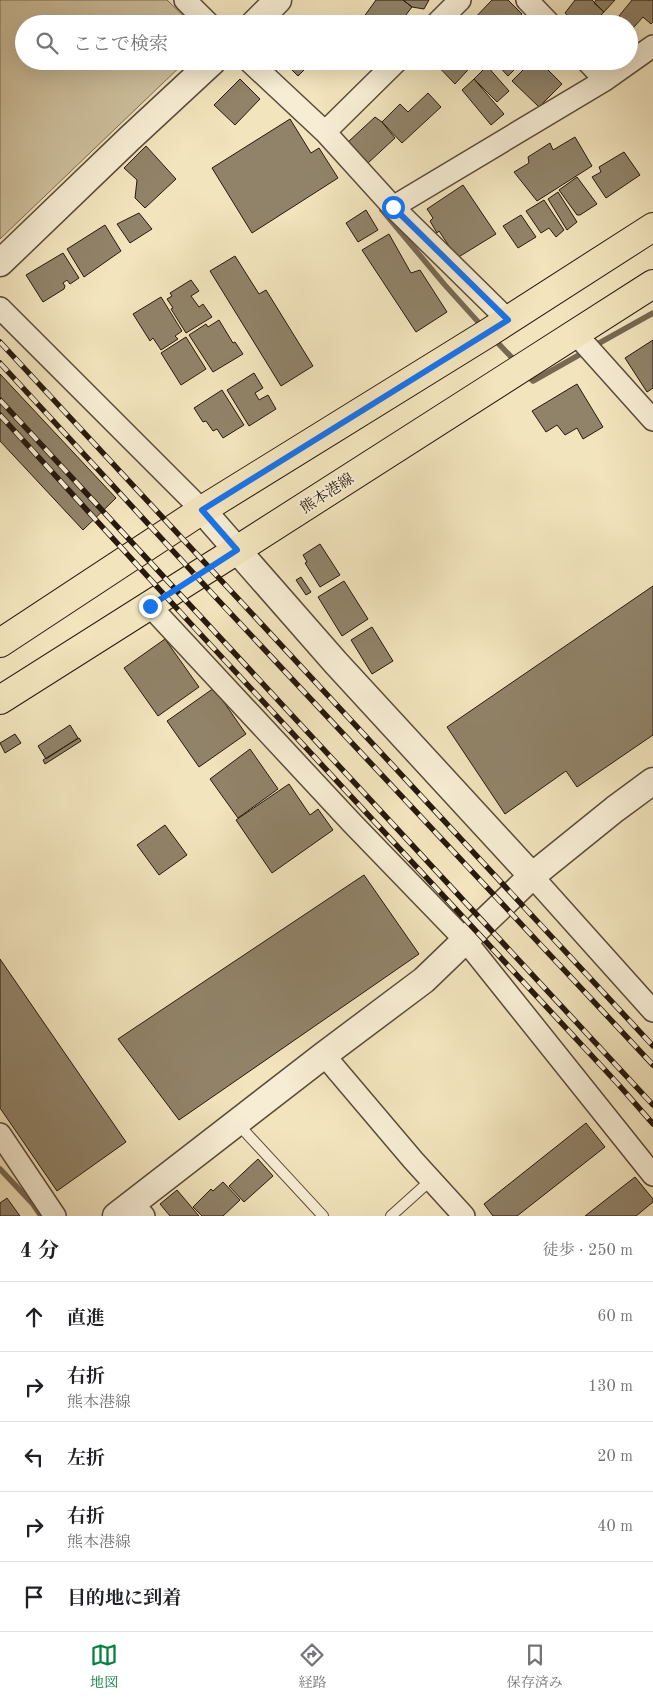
<!DOCTYPE html>
<html lang="ja">
<head>
<meta charset="utf-8">
<style>
	body { margin:0; font-family:"Old Standard TT","Noto Serif JP",serif; background:#f2f2f2; color:#202124 }
	.stop { position:absolute; width:15px; height:15px; margin:-11px; border:4px solid #1a73e8; border-radius:50%; background:#fff }
	.stop.end { background:#1a73e8; border-color:#fff; box-shadow:0 1px 5px #0008 }
	.list { margin:0; padding:0; list-style:none }
	h2 { display:flex; justify-content:space-between; align-items:center; height:65px; margin:0; padding:0 20px; font-size:21px }
	h2 small { font-size:16px; font-weight:400; color:#757577 }
	.list li { display:grid; grid-template-columns:32px 1fr auto; gap:15px; align-items:center; box-sizing:border-box; height:70px; padding:0 20px; border-top:1px solid #e0e0e0 }
	.list b { display:block; font-size:19px; white-space:nowrap }
	.list p { margin:0; font-size:16px; white-space:nowrap; color:#757577 }
	.list em { font-size:16px; font-style:normal; color:#757577 }
	.icon { flex:none; width:28px; height:28px; fill:none; stroke:currentColor; stroke-width:2; stroke-linecap:round; stroke-linejoin:round }
	.map { position:relative; flex:none; width:653px; height:1216px; overflow:hidden }
	.search { position:absolute; background:#fff; box-shadow:0 5px 20px #0002; left:15px; right:15px; top:15px; height:55px; display:flex; align-items:center; gap:12px; box-sizing:border-box; padding:0 18px; border-radius:28px; color:#757577; font-size:19px }
	.sheet { height:415px; background:#fff }
	nav { display:flex; justify-content:space-around; align-items:center; box-sizing:border-box; height:70px; border-top:1px solid #e0e0e0; background:#fff; font-size:14px; color:#757577 }
	nav a { display:grid; justify-items:center; gap:2px }
	nav .on { color:#0b8043 }
	.map>svg:first-child { display:block }
</style>
</head>
<body>
<div class="map">
<svg width="653" height="1216" viewBox="0 0 653 1216">
	<rect width="100%" height="100%" fill="#f2e4bd"/>
	<filter id="stains"><feTurbulence type="fractalNoise" baseFrequency=".004" numOctaves="4"/><feColorMatrix values="0 0 0 0 .2 0 0 0 0 .09 0 0 0 0 .02 0 0 0 .5 -.17"/></filter>
	<radialGradient id="worn" r=".72"><stop offset=".6" stop-color="#630" stop-opacity="0"/><stop offset="1" stop-color="#630" stop-opacity=".3"/></radialGradient>
	<path fill="#cfc19f" stroke="#7b6d56" d="M0,0H167L192,24H24V61H186L0,239Z"/>
	<g fill="none" stroke-linecap="round" stroke-linejoin="round">
		<path stroke="#776953" stroke-width="5.5" d="M382,210L444,284L480,324
			M496,341L517,363
			M594,346L653,313
			M526,374L533,381L586,351
			M0,1169L32,1203L41,1216"/>
	</g>
	<path fill="#918369" stroke="#27190d" d="M376,0H403L412,7L399,24H371L363,18Z
		M403,0H429L424,9L412,7Z
		M492,0H508L522,14L512,24H469Z
		M575,0H592L604,12L592,24H577L565,13Z
		M596,0H615L604,12L594,3Z
		M632,0H653V22L651,24L643,17L633,28L619,16Z
		M283,61H313L298,76Z
		M433,61H476L455,84Z
		M494,61H523L508,76Z
		M532,61H539L562,84L539,107L512,81Z
		M487,66L509,91L497,102L474,79Z
		M240,79L260,99L235,125L214,105Z
		M474,79L504,114L491,125L462,90Z
		M428,93L441,107L402,143L382,122L400,104L408,112Z
		M375,117L382,122L395,138L368,163L348,142Z
		M290,119L311,153L319,148L338,178L252,233L212,168Z
		M575,137L592,166L537,201L514,172L529,163L528,157L550,143L553,150Z
		M146,146L176,179L145,208L135,198L137,180L124,168Z
		M624,152L640,175L606,198L592,177L601,172L599,167Z
		M577,177L597,204L580,215H577L559,190Z
		M463,185L496,234L457,258L439,231L437,233L430,221L433,218L427,209Z
		M558,192L577,222L567,230L548,199Z
		M544,200L564,230L556,237L549,228L541,233L526,211Z
		M366,210L378,230L358,242L346,223Z
		M139,213L152,229L130,243L117,224Z
		M521,215L536,237L518,248L503,226Z
		M105,225L121,251L84,277L67,249Z
		M389,234L411,273L420,270L447,312L416,332L362,250Z
		M63,253L79,278L70,284L67,280L63,283L65,286L64,289L43,302L26,275Z
		M235,256L259,294L266,290L313,366L281,386L210,271Z
		M191,280L199,291L191,296L199,307L203,304L212,317L186,333L171,309L173,308L167,299L172,296L170,293Z
		M161,297L182,331L175,336L178,339L161,350L153,338L150,341L133,314Z
		M219,320L233,343L235,342L243,354L213,372L189,335L206,324L208,327Z
		M186,337L206,369L181,385L161,353Z
		M653,340V388L647,392L625,358Z
		M254,373L263,388L255,393L259,400L268,395L276,409L249,426L227,390Z
		M0,374L116,498L83,530L0,441Z
		M577,384L603,427L583,439L577,428L565,435L557,425L546,432L532,411Z
		M222,390L244,425L223,438L217,429L213,431L206,421L203,422L194,408Z
		M320,544L340,575L320,587L305,563L307,562L303,555Z
		M301,577L311,592L306,595L296,580Z
		M344,581L368,619L342,636L318,597Z
		M653,586V735L577,787L566,771L505,814L447,727Z
		M372,627L393,661L372,674L351,640Z
		M165,639L199,687L158,716L124,668Z
		M214,688L246,734L199,767L167,721Z
		M70,725L78,738L46,759L38,746Z
		M15,734L21,743L5,753L0,743Z
		M79,738L81,741L45,764L43,760Z
		M250,749L278,789L238,818L210,779Z
		M289,784L310,815L318,809L333,830L272,873L236,820Z
		M165,825L187,855L159,875L137,845Z
		M364,875L419,954L179,1120L118,1039Z
		M0,959L126,1142L57,1191L0,1108Z
		M586,1123L605,1147L517,1216H493L484,1204Z
		M258,1159L273,1176L244,1202L229,1186Z
		M635,1177L653,1199V1202L636,1216H585Z
		M223,1182L240,1200L223,1216H202L193,1207L211,1189L213,1191Z
		M177,1190L199,1216H170L160,1204Z
		M7,1198L20,1216H0V1203Z"/>
	<g fill="none" stroke-linecap="round" stroke-linejoin="round">
		<defs>
			<path id="service" d="M237,1123L323,1216
				M391,1216L431,1180"/>
			<path id="minor" d="M185,0L209,24
				M527,0L550,24
				M436,24L460,0
				M249,61L325,132L393,207L508,320
				M587,61L605,80
				M325,132L397,61
				M393,207L605,80L653,46
				M0,308L202,510
				M575,333L653,420
				M150,606L352,823L465,940L653,1175
				M532,876L653,1011
				M324,1055L413,1160L464,1216
				M0,1134L55,1216
				M133,1204L144,1216"/>
			<path id="tertiary" d="M254,24L278,0
				M0,263L129,139L213,61
				M202,510L336,663L532,876
				M116,1216L324,1055L424,980L532,876L615,809L653,781"/>
			<path id="primary" d="M0,643L202,510L488,333L653,227
				M0,700L237,550L653,284"/>
		</defs>
		<use href="#service" stroke="#5a4c39" stroke-width="12"/>
		<use href="#minor" stroke="#5a4c39" stroke-width="24"/>
		<use href="#tertiary" stroke="#5a4c39" stroke-width="29"/>
		<use href="#primary" stroke="#27190d" stroke-width="30"/>
		<use href="#service" stroke="#f7edd4" stroke-width="10"/>
		<use href="#minor" stroke="#f7edd4" stroke-width="21"/>
		<use href="#tertiary" stroke="#f7edd4" stroke-width="26"/>
		<use href="#primary" stroke="#f2e4bd" stroke-width="28"/>
		<defs>
			<path id="rail" d="M0,342L653,1046
				M0,363L220,602L653,1065
				M0,400L653,1105
				M0,415L192,625L618,1084L653,1124"/>
		</defs>
		<use href="#rail" stroke="#27190d" stroke-width="5.5"/>
		<use href="#rail" stroke="#f7edd4" stroke-width="4" stroke-dasharray="11" stroke-linecap="butt"/>
	</g>
	<g fill="none" stroke-linecap="round" stroke-linejoin="round">
		<path stroke="#1a73e8" stroke-width="6" d="M150,606L237,550L202,510L508,320L393,207"/>
	</g>
	<g text-anchor="middle" stroke-width="4" stroke-linejoin="round" paint-order="stroke">
		<g font-size="15" fill="#27190d" stroke="#f7edd4">
			<text transform="translate(327 493) rotate(-33)" y="5">熊本港線</text>
		</g>
	</g>
	<rect width="100%" height="100%" filter="url(#stains)"/>
	<rect width="100%" height="100%" fill="url(#worn)"/>
</svg>
<div class="stop" style="left:393px;top:207px"></div>
<div class="stop end" style="left:150px;top:606px"></div>
<div class="search"><svg class="icon" aria-label="search" viewBox="0 0 24 24"><circle cx="10" cy="10" r="6"/><path d="M15 15l6 6"/></svg>ここで検索</div>
</div>
<section class="sheet">
<h2>4 分<small>徒歩 · 250 m</small></h2>
<ul class="list">
<li><svg class="icon" aria-label="ahead" viewBox="0 0 24 24"><path d="M12 20V5M6 11l6-6 6 6"/></svg><div><b>直進</b></div><em>60 m</em></li>
<li><svg class="icon" aria-label="right" viewBox="0 0 24 24"><path d="M7 20v-9h11M14 6l5 5-5 5"/></svg><div><b>右折</b><p>熊本港線</p></div><em>130 m</em></li>
<li><svg class="icon" aria-label="left" viewBox="0 0 24 24"><path d="M17 20v-9H6M10 6l-5 5 5 5"/></svg><div><b>左折</b></div><em>20 m</em></li>
<li><svg class="icon" aria-label="right" viewBox="0 0 24 24"><path d="M7 20v-9h11M14 6l5 5-5 5"/></svg><div><b>右折</b><p>熊本港線</p></div><em>40 m</em></li>
<li><svg class="icon" aria-label="arrive" viewBox="0 0 24 24"><path d="M6 21V4h12l-3 4 3 4H6"/></svg><div><b>目的地に到着</b></div></li>
</ul>
</section>
<nav>
<a class="on"><svg class="icon" aria-label="map" viewBox="0 0 24 24"><path d="M3 6l6-2 6 2 6-2v14l-6 2-6-2-6 2zM9 4v14M15 6v14"/></svg>地図</a>
<a><svg class="icon" aria-label="directions" viewBox="0 0 24 24"><path d="M12 3l9 9-9 9-9-9zM9 14v-3h6M13 9l2 2-2 2"/></svg>経路</a>
<a><svg class="icon" aria-label="saved" viewBox="0 0 24 24"><path d="M7 4h10v16l-5-4-5 4z"/></svg>保存済み</a>
</nav>
</body>
</html>
